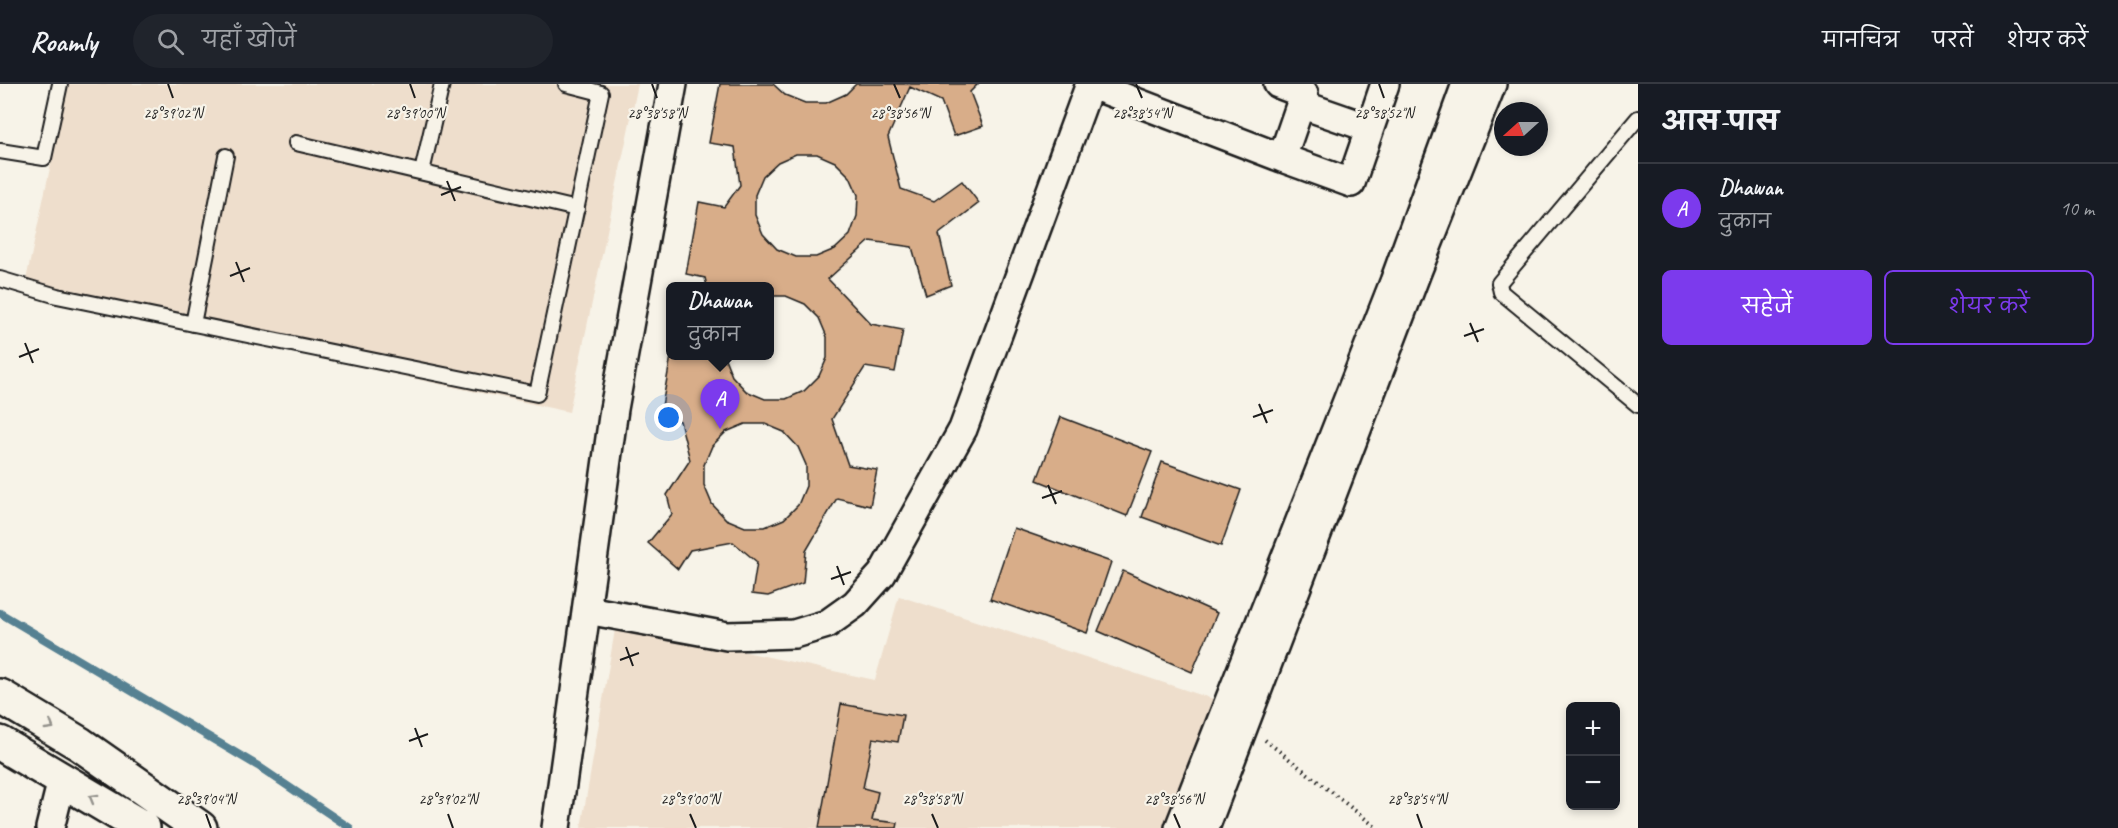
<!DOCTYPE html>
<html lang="hi">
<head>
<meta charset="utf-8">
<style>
	body { margin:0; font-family:Caveat,"Playpen Sans Deva",sans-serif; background:#20242c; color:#f1f3f6 }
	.controls { position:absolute; right:18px; bottom:18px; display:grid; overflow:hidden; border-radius:9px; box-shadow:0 3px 9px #0003 }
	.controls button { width:54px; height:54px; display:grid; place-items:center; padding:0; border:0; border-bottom:2px solid #363941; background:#171b24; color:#f1f3f6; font:30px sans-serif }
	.compass { position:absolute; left:1494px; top:18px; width:54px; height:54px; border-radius:50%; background:#171b24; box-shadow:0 3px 9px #0003; rotate:249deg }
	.you { position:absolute; left:669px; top:334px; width:21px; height:21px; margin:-15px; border:4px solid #fff; border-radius:50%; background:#1a73e8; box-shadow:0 0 0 9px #1a73e833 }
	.badge { display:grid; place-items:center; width:39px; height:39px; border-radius:50%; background:#7c3aed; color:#fff; font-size:20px; font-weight:700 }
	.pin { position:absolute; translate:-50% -50px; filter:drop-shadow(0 2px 3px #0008) }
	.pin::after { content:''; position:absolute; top:32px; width:21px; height:18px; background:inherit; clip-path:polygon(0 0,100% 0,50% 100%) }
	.popup { position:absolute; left:666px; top:198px; width:108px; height:78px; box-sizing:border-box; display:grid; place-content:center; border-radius:9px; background:#171b24; filter:drop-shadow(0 2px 4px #0005); font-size:20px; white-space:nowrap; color:#9ea1a6 }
	.popup b { font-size:22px; color:#f1f3f6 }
	.popup::after { content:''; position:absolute; left:50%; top:100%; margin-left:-12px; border:12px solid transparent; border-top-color:#171b24 }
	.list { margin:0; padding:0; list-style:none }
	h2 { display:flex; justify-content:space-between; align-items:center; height:78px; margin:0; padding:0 24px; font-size:26px }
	h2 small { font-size:20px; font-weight:400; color:#9ea1a6 }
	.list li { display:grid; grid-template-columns:39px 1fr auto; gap:18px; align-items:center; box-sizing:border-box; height:90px; padding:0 24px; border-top:2px solid #363941 }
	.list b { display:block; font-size:22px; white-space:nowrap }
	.list p { margin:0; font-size:20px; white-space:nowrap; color:#9ea1a6 }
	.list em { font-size:20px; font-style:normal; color:#9ea1a6 }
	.actions { display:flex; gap:12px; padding:18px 24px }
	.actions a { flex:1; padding:14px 0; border:2px solid #7c3aed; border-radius:9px; text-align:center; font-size:21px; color:#7c3aed }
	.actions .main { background:#7c3aed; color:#fff }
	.icon { flex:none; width:33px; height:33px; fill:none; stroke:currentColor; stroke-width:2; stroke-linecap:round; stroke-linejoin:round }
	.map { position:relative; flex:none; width:1638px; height:744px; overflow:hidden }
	header { display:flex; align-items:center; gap:36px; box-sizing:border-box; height:84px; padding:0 30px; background:#171b24; border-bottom:2px solid #363941 }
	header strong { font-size:28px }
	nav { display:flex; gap:33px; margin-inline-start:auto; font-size:21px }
	.search { width:420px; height:54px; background:#20242c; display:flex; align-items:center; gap:15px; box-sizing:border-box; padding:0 21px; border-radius:33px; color:#9ea1a6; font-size:22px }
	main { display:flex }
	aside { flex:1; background:#171b24 }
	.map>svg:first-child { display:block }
</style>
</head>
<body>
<header>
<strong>Roamly</strong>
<div class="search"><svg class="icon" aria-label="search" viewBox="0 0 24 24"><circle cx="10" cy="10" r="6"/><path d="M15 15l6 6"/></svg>यहाँ खोजें</div>
<nav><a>मानचित्र</a><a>परतें</a><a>शेयर करें</a></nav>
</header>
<main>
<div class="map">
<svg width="1638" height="744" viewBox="0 0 1638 744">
	<rect width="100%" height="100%" fill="#f7f3e8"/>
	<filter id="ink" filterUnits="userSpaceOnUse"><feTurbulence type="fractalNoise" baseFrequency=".0167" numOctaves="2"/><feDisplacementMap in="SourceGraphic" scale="12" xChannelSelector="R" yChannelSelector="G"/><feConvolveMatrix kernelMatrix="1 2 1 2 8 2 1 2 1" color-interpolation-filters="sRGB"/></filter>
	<g filter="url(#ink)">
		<path fill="#eedecc" d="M68,0H638L569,328L23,210Z
			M899,512L1216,616L1165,744H581L616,540L875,596Z"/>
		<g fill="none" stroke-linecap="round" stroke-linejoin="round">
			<path stroke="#578192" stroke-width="8" d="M0,529L258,682L350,744"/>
		</g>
		<path fill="#d8ad89" stroke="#1c1c1c" stroke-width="1.5" fill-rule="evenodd" d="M720,0H773L785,11L805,19H826L846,10L856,0H978L970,8L983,42L954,52L941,17L910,3L888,53L901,105L934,117L962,97L979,119L939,150L951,201L926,211L912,163L870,157L828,195L871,240L903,246L895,288L865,283L832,335L848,381L877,386L870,422L837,414L806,467L803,499L768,512L752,510L757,478L733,458L690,466L678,485L648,459L672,430L667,411L690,376L680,337L660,333L671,272H724L732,292L746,307L765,315H786L804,307L819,292L827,274V253L819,234L805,220L786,212H770V202H707L705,194L686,190L699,118L724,123L740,101L735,63L709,59ZM796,70H817L835,78L850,93L858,111L857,132L850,151L835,165L816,173H796L777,165L763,150L755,131V111L763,92L778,78ZM745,340H765L784,348L798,363L806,381V402L798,421L784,435L765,443H745L726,435L712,420L704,401V381L712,362L726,348Z
			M1061,333L1152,368L1127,432L1037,396Z
			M1162,378L1241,406L1221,462L1142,433Z
			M1014,444L1111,478L1087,549L990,515Z
			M1123,487L1217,529L1192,588L1098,547Z
			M841,620L903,631L898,658L873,654L863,704L878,708L872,736L898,739L897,744H819Z"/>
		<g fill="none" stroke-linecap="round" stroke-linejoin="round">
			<defs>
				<path id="lane" d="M1638,34L1499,199L1501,208L1638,321
					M296,59L577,125
					M0,67L44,74L60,0
					M422,88L442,0
					M0,195L57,212L537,310L601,9L566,0
					M193,240L226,72"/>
				<path id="street" d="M1089,0L1282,74L1304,10L1278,0
					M1300,20L1369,44
					M1282,74L1351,99L1385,0
					M587,526L727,552L794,550L827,540L855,520L882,490L963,345L1090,0
					M50,744L62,696
					M556,744L614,325L673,0
					M1179,744L1394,198L1466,0
					M1205,744L1417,188L1492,0"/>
				<path id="secondary" d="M0,612L80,660L200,744
					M0,659L143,744"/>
			</defs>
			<use href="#lane" stroke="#1c1c1c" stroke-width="18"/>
			<use href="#street" stroke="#1c1c1c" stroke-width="32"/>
			<use href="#secondary" stroke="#1c1c1c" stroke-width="38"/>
			<path stroke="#1c1c1c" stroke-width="4" stroke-dasharray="1.5 4.5" stroke-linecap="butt" d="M1265,656L1377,744"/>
			<use href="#lane" stroke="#f7f3e8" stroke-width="14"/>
			<use href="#street" stroke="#f7f3e8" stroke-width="27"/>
			<use href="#secondary" stroke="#f7f3e8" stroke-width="33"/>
		</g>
		<defs><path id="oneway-chevron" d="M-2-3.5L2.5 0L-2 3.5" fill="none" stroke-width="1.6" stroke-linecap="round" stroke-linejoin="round" transform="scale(1.5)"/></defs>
		<g stroke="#94928c">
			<use href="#oneway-chevron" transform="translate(50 642) rotate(31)"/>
			<use href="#oneway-chevron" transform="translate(93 714) rotate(-150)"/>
		</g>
	</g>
	<path fill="none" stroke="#1c1c1c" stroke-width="2" d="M168,0L173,14M410,0L415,14M652,0L657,14M894,0L900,14M1136,0L1142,14M1379,0L1384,14M447,97L455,117M441,111L461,103M236,178L244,198M230,192L250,184M1470,239L1478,258M1464,252L1484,245M25,259L33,279M19,273L39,265M1259,320L1267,339M1253,333L1273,326M1048,401L1056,420M1042,414L1062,407M837,482L844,501M831,495L851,488M626,563L633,582M620,576L639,569M415,644L422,663M409,657L428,650M206,730L211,744M448,730L453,744M690,730L696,744M932,730L938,744M1174,730L1180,744M1417,730L1422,744"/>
	<g font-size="15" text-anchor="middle" fill="#1c1c1c" stroke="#f7f3e8" stroke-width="4.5" stroke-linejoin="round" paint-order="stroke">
		<text x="173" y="34">28°39'02"N</text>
		<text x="415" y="34">28°39'00"N</text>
		<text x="900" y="34">28°38'56"N</text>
		<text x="1142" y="34">28°38'54"N</text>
		<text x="1384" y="34">28°38'52"N</text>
		<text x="657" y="34">28°38'58"N</text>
		<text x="206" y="720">28°39'04"N</text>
		<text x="448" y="720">28°39'02"N</text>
		<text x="690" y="720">28°39'00"N</text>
		<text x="932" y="720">28°38'58"N</text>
		<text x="1174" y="720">28°38'56"N</text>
		<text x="1417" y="720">28°38'54"N</text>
	</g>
</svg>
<div class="controls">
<button>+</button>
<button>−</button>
</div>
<svg class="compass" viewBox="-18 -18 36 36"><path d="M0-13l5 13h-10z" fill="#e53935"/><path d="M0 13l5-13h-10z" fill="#9ea1a6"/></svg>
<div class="you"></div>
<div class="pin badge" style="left:720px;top:345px">A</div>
<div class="popup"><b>Dhawan</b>दुकान</div>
</div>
<aside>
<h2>आस-पास<small></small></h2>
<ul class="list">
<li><span class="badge">A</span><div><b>Dhawan</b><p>दुकान</p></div><em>10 m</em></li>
</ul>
<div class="actions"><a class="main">सहेजें</a><a>शेयर करें</a></div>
</aside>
</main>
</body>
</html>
